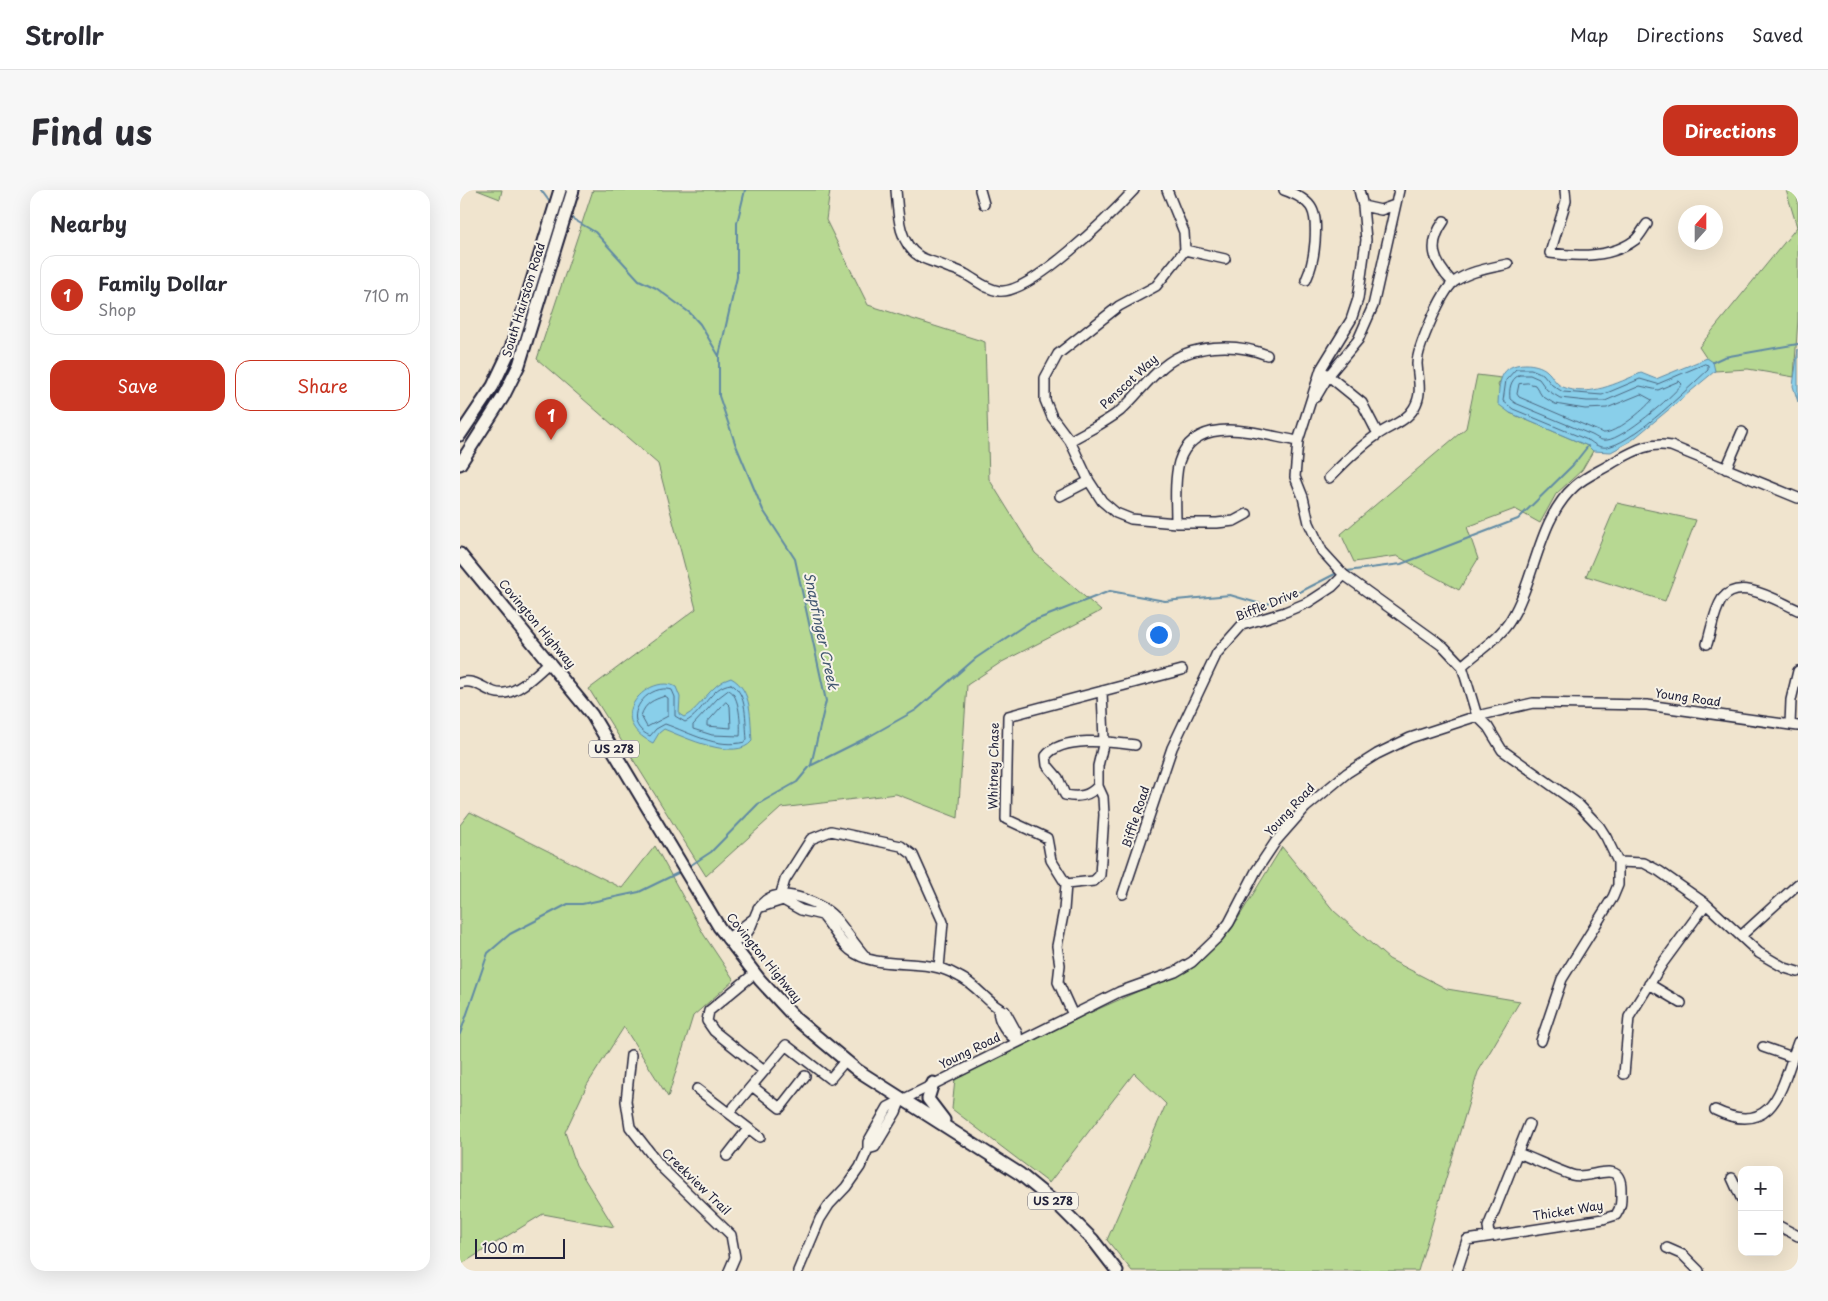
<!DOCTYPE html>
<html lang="en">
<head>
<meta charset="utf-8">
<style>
	body { margin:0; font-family:"Playpen Sans",sans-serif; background:#f7f7f7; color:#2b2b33 }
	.controls { position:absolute; right:15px; bottom:15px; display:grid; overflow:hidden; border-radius:10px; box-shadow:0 5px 20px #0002 }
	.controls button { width:45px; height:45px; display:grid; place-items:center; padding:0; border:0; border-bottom:1px solid #e1e1e2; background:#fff; color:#2b2b33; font:25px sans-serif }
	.compass { position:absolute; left:1218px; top:15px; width:45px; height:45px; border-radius:50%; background:#fff; box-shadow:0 5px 20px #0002; rotate:21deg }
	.scale { position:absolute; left:15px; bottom:12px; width:90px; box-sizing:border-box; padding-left:5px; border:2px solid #22223b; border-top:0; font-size:14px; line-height:18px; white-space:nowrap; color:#22223b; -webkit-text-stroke:4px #f7f3e8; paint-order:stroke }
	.you { position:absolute; left:698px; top:444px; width:18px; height:18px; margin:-12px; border:4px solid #fff; border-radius:50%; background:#1a73e8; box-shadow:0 0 0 8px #1a73e833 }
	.badge { display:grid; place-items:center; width:32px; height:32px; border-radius:50%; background:#c8321e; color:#fff; font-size:16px; font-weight:700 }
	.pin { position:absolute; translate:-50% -41px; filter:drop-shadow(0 1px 2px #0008) }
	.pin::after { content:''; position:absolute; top:26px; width:18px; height:15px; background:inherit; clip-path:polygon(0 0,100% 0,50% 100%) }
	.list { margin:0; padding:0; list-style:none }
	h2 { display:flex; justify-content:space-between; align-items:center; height:65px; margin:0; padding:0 20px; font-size:21px }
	h2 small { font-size:16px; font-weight:400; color:#7c7c81 }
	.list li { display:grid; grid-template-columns:32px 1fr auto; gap:15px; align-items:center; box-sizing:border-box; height:80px; margin:0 10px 10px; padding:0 10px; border:1px solid #e1e1e2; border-radius:15px }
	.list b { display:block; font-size:19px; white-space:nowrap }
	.list p { margin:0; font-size:16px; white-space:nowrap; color:#7c7c81 }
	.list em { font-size:16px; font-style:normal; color:#7c7c81 }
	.actions { display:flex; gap:10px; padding:15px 20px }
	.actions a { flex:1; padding:11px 0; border:1px solid #c8321e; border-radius:15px; text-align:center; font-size:18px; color:#c8321e }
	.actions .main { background:#c8321e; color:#fff }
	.map { position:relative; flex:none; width:1338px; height:1081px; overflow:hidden; border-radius:15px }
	header { display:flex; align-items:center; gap:30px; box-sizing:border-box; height:70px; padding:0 25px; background:#fff; border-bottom:1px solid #e1e1e2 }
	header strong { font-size:24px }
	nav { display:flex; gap:28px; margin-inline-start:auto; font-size:18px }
	.intro { display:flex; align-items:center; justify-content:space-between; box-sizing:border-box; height:120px; padding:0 30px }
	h1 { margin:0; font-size:35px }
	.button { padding:12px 22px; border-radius:15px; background:#c8321e; color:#fff; font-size:18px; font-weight:700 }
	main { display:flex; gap:30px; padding:0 30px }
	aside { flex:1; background:#fff; border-radius:15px; box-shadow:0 5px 20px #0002 }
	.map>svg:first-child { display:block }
</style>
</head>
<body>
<header>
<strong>Strollr</strong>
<nav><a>Map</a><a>Directions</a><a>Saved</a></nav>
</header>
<div class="intro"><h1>Find us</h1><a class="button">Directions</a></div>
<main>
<aside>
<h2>Nearby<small></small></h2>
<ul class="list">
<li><span class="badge">1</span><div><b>Family Dollar</b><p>Shop</p></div><em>710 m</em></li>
</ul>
<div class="actions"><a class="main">Save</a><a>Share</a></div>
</aside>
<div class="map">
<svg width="1338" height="1081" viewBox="0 0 1338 1081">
	<rect width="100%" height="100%" fill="#f0e4ce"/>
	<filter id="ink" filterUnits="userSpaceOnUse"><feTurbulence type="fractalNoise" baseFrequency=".02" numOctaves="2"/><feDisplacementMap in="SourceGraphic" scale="10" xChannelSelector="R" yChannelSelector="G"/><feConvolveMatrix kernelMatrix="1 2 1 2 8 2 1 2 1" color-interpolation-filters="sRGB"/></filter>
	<g filter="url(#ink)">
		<path fill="#b7d892" stroke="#6c7d66" d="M17,0H42L40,9Z
			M133,0H370L366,30L408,115L525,152L529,289L575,363L641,421L540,473L507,495L498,628L436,604L321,618L246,686L129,499L236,419L198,274L77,169Z
			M1326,0H1338V129L1334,187L1288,179L1255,181L1239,157L1337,37Z
			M1017,185L1042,188L1038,195L1050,223L1128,256L1133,261L1122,280L1096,304L1080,333L1055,319L1007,337L1018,369L999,400L937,366L894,372L881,344L1006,238Z
			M1157,313L1236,330L1205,411L1126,386Z
			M10,622L162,698L195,656L244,745L274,790L233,826L208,907L164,837L127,895L105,942L116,975L154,1037L83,1024L0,1075V635Z
			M822,657L874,721L929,769L987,799L1060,811L1018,882L958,1081H672L647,1050L706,914L674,883L589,993L492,919L495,889L625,825L737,775L771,740Z"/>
		<path fill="#89cfea" stroke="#608aa4" d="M1338,159V212L1333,196Z
			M1247,168L1253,172L1255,181L1171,251L1151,262L1133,261L1128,256L1050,223L1038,214C1039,193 1039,174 1066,174C1072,174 1082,176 1087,181C1093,186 1095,194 1103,197C1129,208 1157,193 1181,183L1196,189Z
			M271,488C293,500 290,529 292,551C276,572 224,547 204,539L199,543L193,553C141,528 191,482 216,497L220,507L219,524L224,527C243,517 249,494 271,488Z"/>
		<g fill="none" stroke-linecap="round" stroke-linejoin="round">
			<path stroke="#4b6781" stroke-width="1" d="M1245,174L1248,175V180C1227,199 1177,249 1151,256C1143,259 1136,256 1130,251L1053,219L1043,211L1046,190L1056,179H1071L1083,184L1092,195L1103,202L1142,205L1180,189L1197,194Z
				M1059,185H1070L1079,189L1087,200L1100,208L1127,211H1145L1180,196L1198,200L1219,191L1222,194C1212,207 1163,249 1147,250C1140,251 1138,248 1132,245L1055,213L1050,209C1049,199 1050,190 1059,185Z
				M1068,193L1075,195L1082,206L1095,214L1125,219L1147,218L1181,204L1192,210C1184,220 1155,244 1143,243L1059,207L1057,204L1059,194Z
				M271,494C288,503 285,532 287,549L285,552C256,559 231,543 205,534L196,539L190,546C157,531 187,492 212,500L215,507V526L225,532C243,524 250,496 271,494Z
				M269,500C280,505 281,536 280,546L252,545L233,539V535L258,508Z
				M205,506L208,508V526L187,537L181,526C185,513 193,510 205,506Z
				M266,512L270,516L271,538L247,536V533Z"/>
			<path stroke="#608aa4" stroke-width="2" d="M81,0L92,15
				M108,26L135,42L179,90L196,98L230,123L240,134L259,166V206L275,253L303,320L335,369L366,511L351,575L337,592L298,614L251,662L228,677
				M259,166L277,87V33L285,0
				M1253,172L1264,167L1338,154
				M887,381L941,374L1058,329L1113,275L1128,256
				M352,575L410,546L456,520L516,468L568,433L650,401L705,411L770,405L804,415L838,403L875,384
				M0,844L28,763L50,744L108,714H122L179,702L220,682"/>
			<defs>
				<path id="minor" d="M436,0C438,22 438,53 459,66C467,71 478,73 487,77C493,79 500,81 505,84C516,90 525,99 539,101C570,105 652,24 674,0
					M520,0L524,14
					M707,0L724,42L725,60L696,96L659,116L598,164L585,188V210L592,227L610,251L629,291L642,311L656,323L671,329L716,333H757L774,331L787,324
					M824,0C855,11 857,22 855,52C854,66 852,77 846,90
					M899,0L903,16L906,50L898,109L891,130L861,179L838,251L835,287L843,307L849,333L862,361L884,385L984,457L1002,476L1017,526L1028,537L1042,560L1118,614L1139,636L1146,647L1158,672V695L1153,707L1102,789L1081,851
					M1105,0L1106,11L1090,63C1117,67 1151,68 1175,50C1180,46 1183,39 1187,34
					M903,16L921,20L935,15
					M984,31C967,55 973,72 993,93
					M725,60L765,69
					M865,183L902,213L918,244
					M856,207L869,185L898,150L913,116L939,0
					M610,251C627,241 645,233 660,221C676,207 687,190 703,177C730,154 775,152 807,165
					M1266,279L1282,242
					M869,288C885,272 899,257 917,245C929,236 946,232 954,218C963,203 958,190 957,174C957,158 982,101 994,92C1009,81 1030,78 1048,74
					M600,306L629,291
					M716,333C716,314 714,291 719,272C735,221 801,245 838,251
					M1247,454C1251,441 1254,421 1262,409C1280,386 1317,411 1338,420
					M1002,476C1018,461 1040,448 1051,429C1076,388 1078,329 1115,296C1126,286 1142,280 1154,272C1174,261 1188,252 1211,256L1338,308
					M0,493C18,487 28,506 45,503C61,501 78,482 90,472
					M1330,535L1331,510L1338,481
					M638,596C629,606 619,608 605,605L598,588L587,575L586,566C602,545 652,552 675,555
					M1158,672L1184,673L1199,681L1246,714L1299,763L1325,778L1338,782
					M606,694L634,691L640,685L644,625L643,607L638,596V576L644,551L642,501
					M663,704L712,558L757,463L782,435L825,422L849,412L872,397L884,385
					M323,710L321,703L325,690L351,649L371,641L441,656L453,665L483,732L479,778
					M298,718L323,710L341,720L362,725C372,736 378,750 390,760C414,779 452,770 479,778C486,779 494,784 500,787C517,795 532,818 545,821L557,843L558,851
					M1282,745L1338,694
					M267,749L293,729
					M272,754C277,750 286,746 289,740C295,730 295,718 306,710C324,697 364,713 377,730C387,742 395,755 405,766
					M295,783L249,821L247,831L254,841L304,881
					M1189,794L1221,813
					M538,819C538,832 548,845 558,851
					M613,825L598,792L600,775L597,756L604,720L606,694L591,670L587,648L546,629L548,526L722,480
					M1303,857L1332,867
					M171,865L166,911L170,937L202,978L271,1045L275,1067L269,1081
					M1164,884L1169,827L1202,774L1246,714
					M292,896L320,918L345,886
					M237,899L300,947
					M1255,920C1315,949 1322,895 1338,852
					M269,923L326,855L370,889L385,871
					M408,959L415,957L436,922L441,909
					M267,966L288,939
					M1272,988L1282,1010
					M1319,1036L1338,1046
					M1035,1046L1029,1045L1028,1037L1069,934
					M1207,1058L1223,1065L1239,1081
					M338,1081L360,1029L369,1015L386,997L400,977L408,959V952L428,917L659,802L715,782L732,772L758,747L769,733L796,681L816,651L845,618L887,583L917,564L950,548L1017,526L1073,513L1187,515L1338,536
					M997,1081L1007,1050L1143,1029L1156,1025C1162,1016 1161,1010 1161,999C1161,967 1130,991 1112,985C1094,979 1076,970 1058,963"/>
				<path id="major" d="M0,245L33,196L51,158L100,0
					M0,274L43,207L59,175L113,0
					M0,364L132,525L259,737L300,790L337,830L397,880L560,984L599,1016L633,1050L657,1081
					M473,893L468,909L484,930"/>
			</defs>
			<use href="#minor" stroke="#22223b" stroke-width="12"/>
			<use href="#major" stroke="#22223b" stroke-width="15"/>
			<use href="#minor" stroke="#f7f3e8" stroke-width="9"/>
			<use href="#major" stroke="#f7f3e8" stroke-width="11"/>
		</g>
	</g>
	<g text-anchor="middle" stroke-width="4" stroke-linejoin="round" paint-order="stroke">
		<g fill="#f7f3e8" stroke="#62616f" stroke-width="1">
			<rect x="129" y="550.5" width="50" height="17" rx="4"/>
			<rect x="568" y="1002.5" width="50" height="17" rx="4"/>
		</g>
		<g font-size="11" font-weight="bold" fill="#22223b">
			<text x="154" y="563">US 278</text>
			<text x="593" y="1015">US 278</text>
		</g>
		<g font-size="12" fill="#22223b" stroke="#f7f3e8">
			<text transform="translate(64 110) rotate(-73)" y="4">South Hairston Road</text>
			<text transform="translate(669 192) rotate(-43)" y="4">Penscot Way</text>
			<text transform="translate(807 415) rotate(-22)" y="4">Biffle Drive</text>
			<text transform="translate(77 434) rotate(50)" y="4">Covington Highway</text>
			<text transform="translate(1228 508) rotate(8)" y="4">Young Road</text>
			<text transform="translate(534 576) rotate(-89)" y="4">Whitney Chase</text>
			<text transform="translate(830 620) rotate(-47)" y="4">Young Road</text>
			<text transform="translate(676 627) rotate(-72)" y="4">Biffle Road</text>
			<text transform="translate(304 768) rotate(51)" y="4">Covington Highway</text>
			<text transform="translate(510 861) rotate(-26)" y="4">Young Road</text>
			<text transform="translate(236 992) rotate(44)" y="4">Creekview Trail</text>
			<text transform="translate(1108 1021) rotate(-9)" y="4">Thicket Way</text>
		</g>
		<g font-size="14" font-style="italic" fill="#415670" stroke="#f7f3e8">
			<text transform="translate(361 441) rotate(78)" y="5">Snapfinger Creek</text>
		</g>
	</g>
</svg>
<div class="controls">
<button>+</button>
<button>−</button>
</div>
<svg class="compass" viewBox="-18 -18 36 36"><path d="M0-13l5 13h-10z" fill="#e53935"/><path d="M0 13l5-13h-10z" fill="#7c7c81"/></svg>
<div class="scale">100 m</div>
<div class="you"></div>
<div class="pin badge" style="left:91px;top:250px">1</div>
</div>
</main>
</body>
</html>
